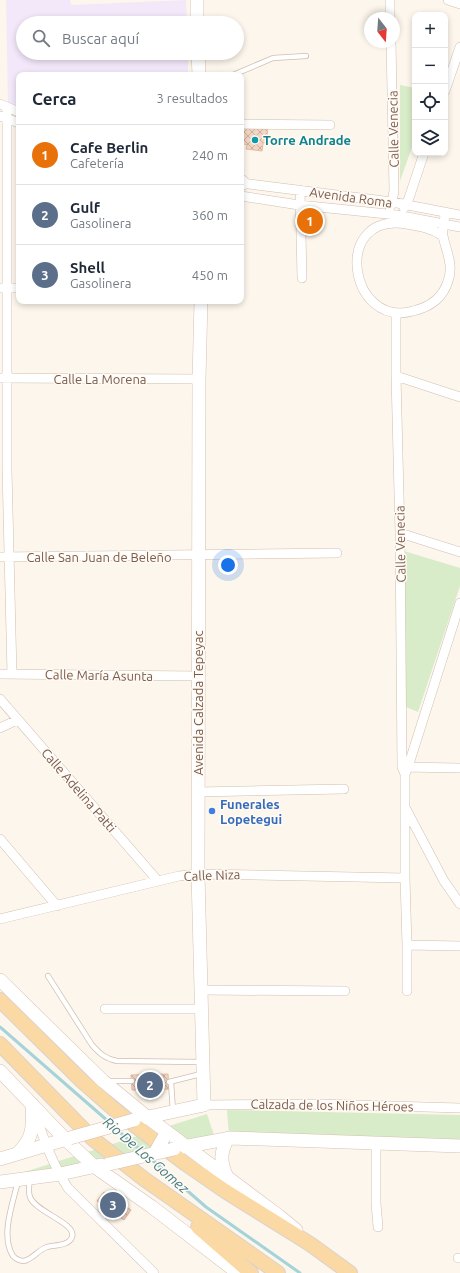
<!DOCTYPE html>
<html lang="es">
<head>
<meta charset="utf-8">
<style>
	body { margin:0; font-family:Ubuntu,sans-serif; background:#f6f6f7; color:#1f2937 }
	.controls { position:absolute; right:12px; top:12px; display:grid; overflow:hidden; border-radius:8px; box-shadow:0 2px 6px #0003 }
	.controls button { width:36px; height:36px; display:grid; place-items:center; padding:0; border:0; border-bottom:1px solid #e0e1e3; background:#fff; color:#1f2937; font:20px sans-serif }
	.compass { position:absolute; left:364px; top:12px; width:36px; height:36px; border-radius:50%; background:#fff; box-shadow:0 2px 6px #0003; rotate:163deg }
	.you { position:absolute; left:228px; top:565px; width:14px; height:14px; margin:-10px; border:3px solid #fff; border-radius:50%; background:#1a73e8; box-shadow:0 0 0 6px #1a73e833 }
	.badge { display:grid; place-items:center; width:26px; height:26px; border-radius:50%; background:#111827; color:#fff; font-size:13px; font-weight:700 }
	.pin { position:absolute; translate:-50% -50%; border:2px solid #fff; box-shadow:0 1px 4px #0006 }
	.list { margin:0; padding:0; list-style:none }
	h2 { display:flex; justify-content:space-between; align-items:center; height:52px; margin:0; padding:0 16px; font-size:17px }
	h2 small { font-size:13px; font-weight:400; color:#747a83 }
	.list li { display:grid; grid-template-columns:26px 1fr auto; gap:12px; align-items:center; box-sizing:border-box; height:60px; padding:0 16px; border-top:1px solid #e0e1e3 }
	.list b { display:block; font-size:15px; white-space:nowrap }
	.list p { margin:0; font-size:13px; white-space:nowrap; color:#747a83 }
	.list em { font-size:13px; font-style:normal; color:#747a83 }
	.icon { flex:none; width:22px; height:22px; fill:none; stroke:currentColor; stroke-width:2; stroke-linecap:round; stroke-linejoin:round }
	.map { position:relative; flex:none; width:460px; height:1273px; overflow:hidden }
	.search { position:absolute; background:#fff; box-shadow:0 2px 6px #0003; left:16px; top:16px; width:228px; height:44px; display:flex; align-items:center; gap:10px; box-sizing:border-box; padding:0 14px; border-radius:22px; color:#747a83; font-size:15px }
	.panel { position:absolute; background:#fff; box-shadow:0 2px 6px #0003; left:16px; top:72px; width:228px; height:232px; border-radius:8px }
	.map>svg:first-child { display:block }
</style>
</head>
<body>
<div class="map">
<svg width="460" height="1273" viewBox="0 0 460 1273">
	<defs>
		<pattern id="building-cross-hatch" width="8" height="8" patternUnits="userSpaceOnUse"><rect width="8" height="8" fill="#f3d5c3"/><path d="M0 0l8 8M0 8l8-8" fill="none" stroke="#cab0a1"/></pattern>
	</defs>
	<rect width="100%" height="100%" fill="#fdf6ec"/>
	<path fill="#f3e8fa" d="M6,0H70L71,5L186,0L187,23H23V53H188V75H19V108L8,105Z"/>
	<path fill="#d8ecc9" d="M400,85L415,88V139L400,181Z
		M404,551L460,568V586L418,712L406,707Z
		M227,1110L460,1115V1142L229,1136Z
		M207,1114L214,1135L0,1187L18,1174Z"/>
	<g fill="none" stroke-linecap="round" stroke-linejoin="round">
		<path stroke="#a5d3da" stroke-width="3" d="M0,1027L109,1122
			M116,1129L144,1153
			M151,1159L206,1207L300,1273"/>
	</g>
	<path fill="url(#building-cross-hatch)" stroke="#e6bba3" d="M241,126H267L268,143H263L262,151L246,149L247,145L241,143Z
		M168,1074L169,1089L132,1090L131,1075Z
		M104,1192L131,1210L124,1220L97,1201Z"/>
	<g fill="none" stroke-linecap="round" stroke-linejoin="round">
		<defs>
			<path id="lane" d="M233,75L273,58L306,56
				M48,976L92,1045C100,1054 106,1059 117,1061L201,1062
				M107,1081H132
				M169,1082L201,1074
				M171,1082L173,1111
				M18,1181C13,1203 0,1236 13,1256C16,1259 20,1261 24,1261C33,1259 38,1250 47,1247C54,1245 69,1246 72,1237C77,1223 35,1212 30,1197C28,1192 29,1185 30,1179
				M114,1198L122,1187
				M101,1220L108,1208"/>
			<path id="street" d="M390,0V18
				M448,0L460,4
				M445,91L460,47
				M0,104L19,112
				M7,107V470L12,674
				M0,116L19,123
				M241,124L330,125
				M241,183L392,202L460,215
				M300,190L302,278
				M241,196L299,205L397,215L460,227
				M390,207L392,202L394,191L391,42
				M404,208L409,198L424,153
				M443,236C431,228 419,226 406,224C331,212 349,329 413,311C430,307 443,298 448,281C454,265 446,251 443,236C442,229 444,220 446,212
				M0,288H19
				M396,314V376L400,533L402,767L405,774V878L407,945V991
				M396,376L460,397
				M0,378L199,379
				M400,533L460,552
				M0,557L337,553
				M0,674L198,676
				M0,699L158,881
				M0,728L17,720
				M403,767L460,768
				M405,774L408,767L460,603
				M198,792L344,789
				M406,809L444,881L460,904
				M0,839L57,906
				M0,919L179,876L198,874L405,878
				M407,945L460,946
				M201,990L345,991
				M105,1009H201
				M204,1105L321,1104L460,1108
				M35,1113C44,1140 53,1165 68,1188L154,1273
				M376,1142V1203L378,1227
				M458,1258H460"/>
			<path id="secondary" d="M197,0V23
				M198,53L199,75
				M241,181L243,183
				M0,980L103,1081L147,1117L279,1216L296,1230
				M0,1071L65,1139L95,1167L152,1207L238,1273
				M134,1120L204,1105L198,874L199,379L201,301
				M183,1147L231,1138L460,1146
				M18,1153C34,1138 33,1125 32,1104
				M0,1159L70,1138
				M227,1177C220,1162 220,1152 228,1138
				M0,1182L60,1174L101,1165"/>
			<path id="primary" d="M0,1000L82,1081L116,1111L186,1164L225,1191L310,1244L350,1273
				M0,1044L93,1139L144,1179L278,1273
				M198,1227L251,1273"/>
		</defs>
		<use href="#lane" stroke="#d1beb0" stroke-width="6"/>
		<use href="#street" stroke="#d1beb0" stroke-width="10"/>
		<use href="#secondary" stroke="#d6c0b0" stroke-width="14"/>
		<use href="#primary" stroke="#dad1cd" stroke-width="16"/>
		<use href="#lane" stroke="#fff" stroke-width="4.5"/>
		<use href="#street" stroke="#fff" stroke-width="9"/>
		<use href="#secondary" stroke="#fff" stroke-width="13"/>
		<use href="#primary" stroke="#fbd9a5" stroke-width="14"/>
		<defs>
			<path id="secondary-bridge" d="M70,1138L134,1120
				M155,1153L164,1137
				M109,1164L174,1149"/>
		</defs>
		<use href="#secondary-bridge" stroke="#d6c0b0" stroke-width="14" stroke-linecap="butt"/>
		<use href="#secondary-bridge" stroke="#fff" stroke-width="13"/>
	</g>
	<circle fill="#0f9aa8" stroke="#fffaf3" stroke-width="1.5" cx="255" cy="140" r="4"/>
	<circle fill="#3f7fe0" stroke="#fffaf3" stroke-width="1.5" cx="212" cy="811" r="4"/>
	<g text-anchor="middle" stroke-width="3" stroke-linejoin="round" paint-order="stroke">
		<g font-size="13" fill="#7a5c4d" stroke="#fffaf3">
			<text transform="translate(393 129) rotate(-91)" y="5">Calle Venecia</text>
			<text transform="translate(351 197) rotate(8)" y="5">Avenida Roma</text>
			<text x="100" y="384">Calle La Morena</text>
			<text transform="translate(400 544) rotate(-91)" y="5">Calle Venecia</text>
			<text x="99" y="562">Calle San Juan de Beleño</text>
			<text transform="translate(99 675) rotate(1)" y="5">Calle María Asunta</text>
			<text transform="translate(198 703) rotate(-90)" y="5">Avenida Calzada Tepeyac</text>
			<text transform="translate(79 790) rotate(49)" y="5">Calle Adelina Patti</text>
			<text transform="translate(212 875) rotate(-2)" y="5">Calle Niza</text>
			<text transform="translate(332 1105) rotate(1)" y="5">Calzada de los Niños Héroes</text>
		</g>
		<g font-size="13" font-weight="bold" fill="#0d838f" stroke="#fffaf3" text-anchor="start">
			<text x="263" y="145">Torre Andrade</text>
		</g>
		<g font-size="13" font-weight="bold" fill="#366cbe" stroke="#fffaf3" text-anchor="start">
			<text x="220" y="809">Funerales<tspan x="220" dy="15">Lopetegui</tspan></text>
		</g>
		<g font-size="14" font-style="italic" fill="#437c86" stroke="#fffaf3">
			<text transform="translate(146 1155) rotate(41)" y="5">Rio De Los Gomez</text>
		</g>
	</g>
</svg>
<div class="controls">
<button>+</button>
<button>−</button>
<button><svg class="icon" aria-label="locate" viewBox="0 0 24 24"><circle cx="12" cy="12" r="6"/><path d="M12 2v4M12 18v4M2 12h4M18 12h4"/></svg></button>
<button><svg class="icon" aria-label="layers" viewBox="0 0 24 24"><path d="M12 4l9 5-9 5-9-5zM3 14l9 5 9-5"/></svg></button>
</div>
<svg class="compass" viewBox="-18 -18 36 36"><path d="M0-13l5 13h-10z" fill="#e53935"/><path d="M0 13l5-13h-10z" fill="#747a83"/></svg>
<div class="you"></div>
<div class="pin badge" style="left:310px;top:221px;background:#e8710a">1</div>
<div class="pin badge" style="left:150px;top:1085px;background:#5c6f8a">2</div>
<div class="pin badge" style="left:113px;top:1205px;background:#5c6f8a">3</div>
<div class="search"><svg class="icon" aria-label="search" viewBox="0 0 24 24"><circle cx="10" cy="10" r="6"/><path d="M15 15l6 6"/></svg>Buscar aquí</div>
<section class="panel">
<h2>Cerca<small>3 resultados</small></h2>
<ul class="list">
<li><span class="badge" style="background:#e8710a">1</span><div><b>Cafe Berlin</b><p>Cafetería</p></div><em>240 m</em></li>
<li><span class="badge" style="background:#5c6f8a">2</span><div><b>Gulf</b><p>Gasolinera</p></div><em>360 m</em></li>
<li><span class="badge" style="background:#5c6f8a">3</span><div><b>Shell</b><p>Gasolinera</p></div><em>450 m</em></li>
</ul>
</section>
</div>
</body>
</html>
